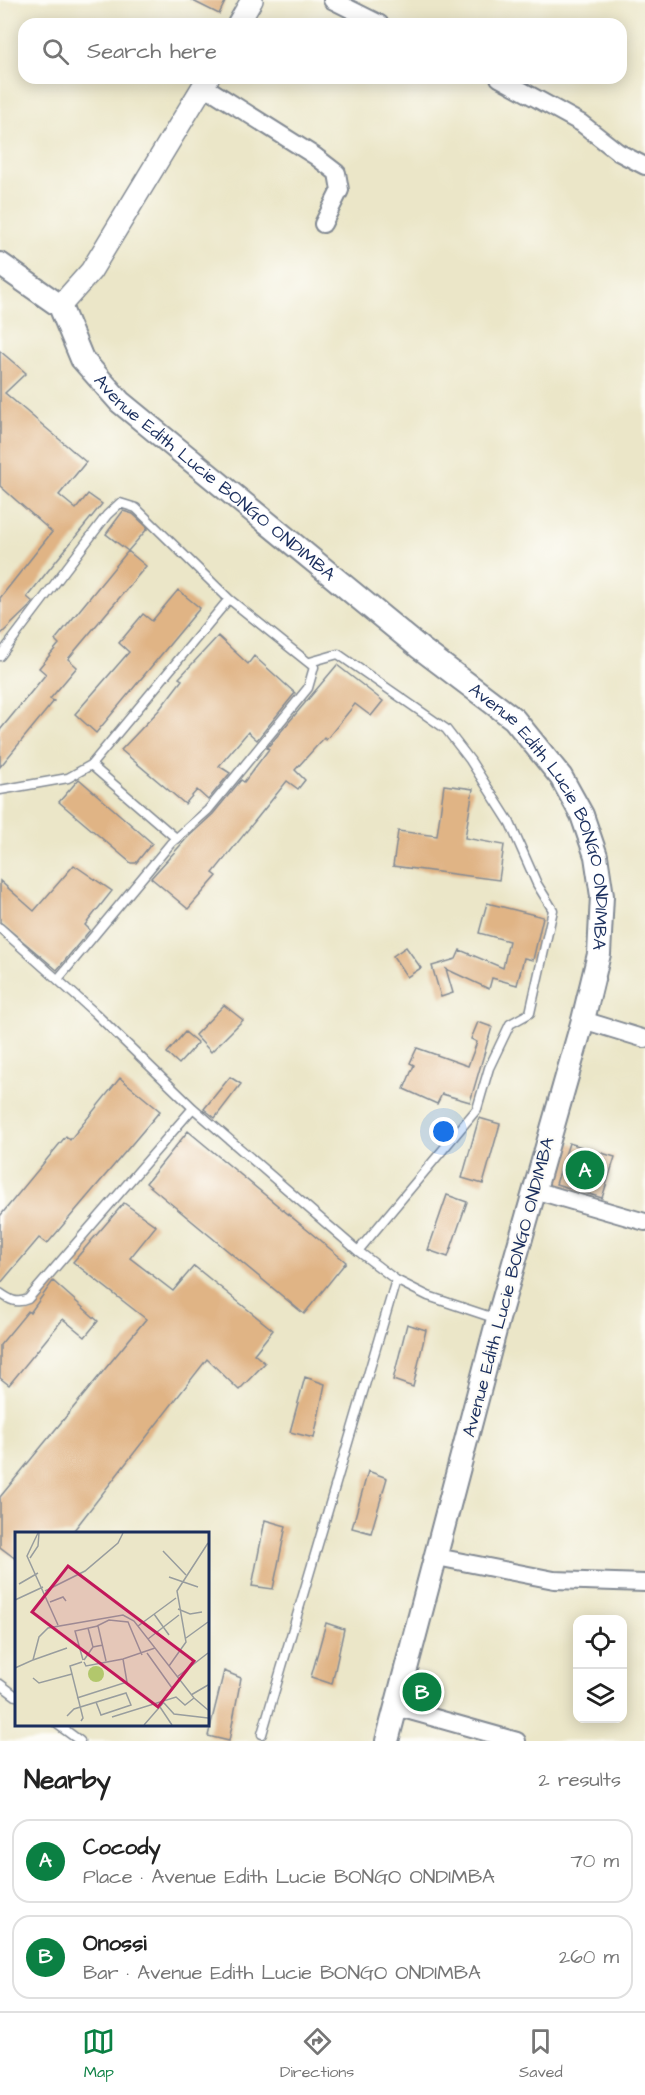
<!DOCTYPE html>
<html lang="en">
<head>
<meta charset="utf-8">
<style>
	body { margin:0; font-family:"Architects Daughter",sans-serif; background:#f2f2f2; color:#222 }
	.controls { position:absolute; right:18px; bottom:18px; display:grid; overflow:hidden; border-radius:12px; box-shadow:0 3px 15px #0003 }
	.controls button { width:54px; height:54px; display:grid; place-items:center; padding:0; border:0; border-bottom:2px solid #e0e0e0; background:#fff; color:#222; font:30px sans-serif }
	.you { position:absolute; left:444px; top:1132px; width:21px; height:21px; margin:-15px; border:4px solid #fff; border-radius:50%; background:#1a73e8; box-shadow:0 0 0 9px #1a73e833 }
	.badge { display:grid; place-items:center; width:39px; height:39px; border-radius:50%; background:#0b8043; color:#fff; font-size:20px; font-weight:700 }
	.pin { position:absolute; translate:-50% -50%; border:3px solid #fff; box-shadow:0 2px 6px #0006 }
	.list { margin:0; padding:0; list-style:none }
	h2 { display:flex; justify-content:space-between; align-items:center; height:78px; margin:0; padding:0 24px; font-size:26px }
	h2 small { font-size:20px; font-weight:400; color:#767676 }
	.list li { display:grid; grid-template-columns:39px 1fr auto; gap:18px; align-items:center; box-sizing:border-box; height:84px; margin:0 12px 12px; padding:0 12px; border:2px solid #e0e0e0; border-radius:18px }
	.list b { display:block; font-size:22px; white-space:nowrap }
	.list p { margin:0; font-size:20px; white-space:nowrap; color:#767676 }
	.list em { font-size:20px; font-style:normal; color:#767676 }
	.icon { flex:none; width:33px; height:33px; fill:none; stroke:currentColor; stroke-width:2; stroke-linecap:round; stroke-linejoin:round }
	.map { position:relative; flex:none; width:645px; height:1741px; overflow:hidden }
	.search { position:absolute; background:#fff; box-shadow:0 3px 15px #0003; left:18px; right:18px; top:18px; height:66px; display:flex; align-items:center; gap:15px; box-sizing:border-box; padding:0 21px; border-radius:18px; color:#767676; font-size:22px }
	.sheet { height:270px; background:#fff }
	nav { display:flex; justify-content:space-around; align-items:center; box-sizing:border-box; height:84px; border-top:2px solid #e0e0e0; background:#fff; font-size:16px; color:#767676 }
	nav a { display:grid; justify-items:center; gap:3px }
	nav .on { color:#0b8043 }
	.map>svg:first-child { display:block }
</style>
</head>
<body>
<div class="map">
<svg width="645" height="1741" viewBox="0 0 645 1741">
	<rect width="100%" height="100%" fill="#fdfcf7"/>
	<filter id="ink" filterUnits="userSpaceOnUse"><feTurbulence type="fractalNoise" baseFrequency=".0167" numOctaves="2"/><feDisplacementMap in="SourceGraphic" scale="12" xChannelSelector="R" yChannelSelector="G"/><feConvolveMatrix kernelMatrix="1 2 1 2 8 2 1 2 1" color-interpolation-filters="sRGB"/></filter>
	<filter id="wash" filterUnits="userSpaceOnUse"><feTurbulence type="fractalNoise" baseFrequency=".008" numOctaves="4" result="noise"/><feDisplacementMap in="SourceGraphic" scale="24" xChannelSelector="R" yChannelSelector="G"/><feGaussianBlur stdDeviation="1.35" result="paint"/><feColorMatrix in="noise" values="0 0 0 0 0 0 0 0 0 0 0 0 0 0 0 0 0 1.4 0 .05"/><feComposite in="paint" operator="in"/></filter>
	<g filter="url(#wash)">
		<rect width="100%" height="100%" fill="#ebe6c8"/>
		<g id="blocks">
			<path fill="#e0b485" d="M191,0H226L219,14Z
				M0,351L26,373L5,393L86,462L59,495L76,509L88,494L102,504L27,597L33,602L29,607L0,635V598L52,532L0,486Z
				M123,511L133,514L148,528L128,551L106,534Z
				M128,551L146,566L68,659L77,667L50,699L54,701L0,767V730L46,674L39,668L59,644L55,640Z
				M178,590L200,608L96,733L75,714L129,652L119,643L143,614L152,621Z
				M218,636L248,664L254,656L295,693L257,740L248,732L219,766L230,773L208,800L197,790L185,804L121,750L159,710L182,680L179,678Z
				M337,665L383,701L371,716L355,704L326,740L324,738L295,770L305,780L298,789L287,781L213,873L217,876L188,909L151,878L187,838L213,814L241,780L244,782L269,749L267,748Z
				M79,779L152,843L136,863H131L59,802Z
				M444,785L473,789L465,838L504,845L499,880L393,866L398,831L437,836Z
				M74,865L112,891L85,925L90,930L57,970L0,922V881L34,911Z
				M487,903L543,917L533,960L524,958L517,985L492,978L489,989L446,969L453,993L441,997L432,966L456,959L460,950L503,968L509,941L479,933Z
				M406,947L421,968L407,977L393,956Z
				M224,1005L243,1020L211,1052L195,1035Z
				M478,1022L492,1027L470,1102L442,1094L437,1104L404,1089L414,1065L410,1063L417,1048L468,1066L477,1042L471,1039Z
				M185,1032L198,1043L179,1064L167,1053Z
				M230,1077L241,1084L215,1118L204,1109Z
				M120,1078L160,1111L47,1244L39,1238L0,1284V1216L66,1136L70,1140Z
				M479,1118L500,1124L483,1184L462,1178Z
				M188,1131L346,1262L304,1314L146,1183Z
				M569,1143L615,1157L602,1198L556,1184Z
				M447,1195L467,1202L448,1257L428,1250Z
				M124,1203L156,1226L130,1258L173,1291L194,1266L273,1330L254,1354L265,1363L239,1390L207,1359L71,1534H16V1559L0,1547V1497L146,1319L73,1262Z
				M53,1281L98,1321L85,1337L63,1319L9,1385L0,1378V1345L28,1311L30,1313Z
				M407,1324L426,1330L413,1387L393,1380Z
				M305,1377L325,1384L314,1438L290,1432Z
				M368,1471L387,1478L371,1533L352,1528Z
				M265,1520L286,1526L273,1589L252,1586Z
				M326,1623L344,1629L332,1684L311,1677Z
				M224,1671L241,1678L229,1741L208,1736Z"/>
		</g>
	</g>
	<g filter="url(#ink)">
		<use href="#blocks" fill-opacity="0" stroke="#838a93" stroke-width="1.5"/>
		<g fill="none" stroke-linecap="round" stroke-linejoin="round">
			<defs>
				<path id="service" d="M0,656L107,515L120,503L136,508L229,599L314,667L308,688L208,810L171,843L58,979
					M310,662L338,654L446,729L470,760L510,823L537,884L553,910L530,1013L510,1024L489,1068L477,1109L358,1251
					M91,765L229,599
					M0,790L68,778L91,765L177,839
					M0,928L95,1013L193,1108L358,1251L396,1280L428,1296L497,1319
					M0,1293C10,1300 16,1304 28,1299L193,1108
					M0,1684L16,1696
					M57,1724L80,1741
					M262,1734L396,1280"/>
				<path id="minor" d="M332,0L380,24
					M499,78L581,123L618,152L645,166
					M204,86L315,156L337,173L340,190L323,224
					M583,1020L645,1039
					M534,1190L645,1222
					M437,1557L554,1580L645,1583
					M396,1707L517,1741"/>
				<path id="tertiary" d="M238,24L252,0
					M60,306L91,271L208,78"/>
				<g id="secondary">
					<path id="s1" d="M0,264L60,306L82,359L120,402L420,648L514,719L561,777L582,815L596,856L602,896L599,954L583,1020L498,1319L387,1741"/>
				</g>
			</defs>
			<use href="#service" stroke="#838a93" stroke-width="11"/>
			<use href="#minor" stroke="#838a93" stroke-width="20"/>
			<use href="#tertiary" stroke="#838a93" stroke-width="24"/>
			<use href="#secondary" stroke="#838a93" stroke-width="26"/>
			<use href="#service" stroke="#fff" stroke-width="8"/>
			<use href="#minor" stroke="#fff" stroke-width="16"/>
			<use href="#tertiary" stroke="#fff" stroke-width="21"/>
			<use href="#secondary" stroke="#fff" stroke-width="22"/>
		</g>
	</g>
	<g text-anchor="middle" stroke-width="4.5" stroke-linejoin="round" paint-order="stroke">
		<g font-size="18" fill="#1b2f5e" stroke="#fdfcf7">
			<text dy="6" stroke="none"><textPath href="#s1" startOffset="309">Avenue Edith Lucie BONGO ONDIMBA</textPath></text>
			<text dy="6" stroke="none"><textPath href="#s1" startOffset="795">Avenue Edith Lucie BONGO ONDIMBA</textPath></text>
			<text transform="translate(508 1287) rotate(-75)" y="6">Avenue Edith Lucie BONGO ONDIMBA</text>
		</g>
	</g>
	<g transform="translate(15 1532)">
		<rect width="194" height="194" fill="#ebe6c8"/>
		<path d="M73 142a8 8 0 1 1 16 0a8 8 0 1 1-16 0Z" fill="#b2c76c"/>
		<path fill="none" stroke="#989d9e" stroke-width="1.5" d="M23,1L12,24L43,93M148,19L171,43M15,26L23,14L24,1M154,45L183,55M4,52L23,41M30,59L70,39L103,11L108,1M0,68L28,55M35,70L48,65L51,69M163,77L175,82L187,80M139,82L154,103M82,94L94,88L113,90L127,123M123,94L161,66M73,96L78,115M171,106L193,90M133,107L164,83M132,121L157,156M18,128L52,116M68,128L60,99L83,94L91,129M69,128L78,115L88,113M69,130L71,134L108,127L140,116M154,134L171,110L162,59L193,11M0,136L18,128L24,105L33,96L108,83L119,89L179,166L193,178M162,145L193,121M18,146L24,151L57,142M176,163L193,153M62,166L112,150L108,127M149,171L159,182L193,186M145,175L157,193M52,184L59,177L111,161L116,173L86,183L81,170M97,185L161,165L170,173L179,166M66,189L68,186L55,134L67,130M129,193L149,170"/>
		<path fill="#c2185b" fill-opacity="0.15" stroke="#c2185b" stroke-width="3" d="M53,34L179,129L143,175L17,80Z"/>
		<rect width="194" height="194" fill="none" stroke="#1b2f5e" stroke-width="3"/>
	</g>
</svg>
<div class="controls">
<button><svg class="icon" aria-label="locate" viewBox="0 0 24 24"><circle cx="12" cy="12" r="6"/><path d="M12 2v4M12 18v4M2 12h4M18 12h4"/></svg></button>
<button><svg class="icon" aria-label="layers" viewBox="0 0 24 24"><path d="M12 4l9 5-9 5-9-5zM3 14l9 5 9-5"/></svg></button>
</div>
<div class="you"></div>
<div class="pin badge" style="left:585px;top:1170px">A</div>
<div class="pin badge" style="left:422px;top:1692px">B</div>
<div class="search"><svg class="icon" aria-label="search" viewBox="0 0 24 24"><circle cx="10" cy="10" r="6"/><path d="M15 15l6 6"/></svg>Search here</div>
</div>
<section class="sheet">
<h2>Nearby<small>2 results</small></h2>
<ul class="list">
<li><span class="badge">A</span><div><b>Cocody</b><p>Place · Avenue Edith Lucie BONGO ONDIMBA</p></div><em>70 m</em></li>
<li><span class="badge">B</span><div><b>Onossi</b><p>Bar · Avenue Edith Lucie BONGO ONDIMBA</p></div><em>260 m</em></li>
</ul>
</section>
<nav>
<a class="on"><svg class="icon" aria-label="map" viewBox="0 0 24 24"><path d="M3 6l6-2 6 2 6-2v14l-6 2-6-2-6 2zM9 4v14M15 6v14"/></svg>Map</a>
<a><svg class="icon" aria-label="directions" viewBox="0 0 24 24"><path d="M12 3l9 9-9 9-9-9zM9 14v-3h6M13 9l2 2-2 2"/></svg>Directions</a>
<a><svg class="icon" aria-label="saved" viewBox="0 0 24 24"><path d="M7 4h10v16l-5-4-5 4z"/></svg>Saved</a>
</nav>
</body>
</html>
